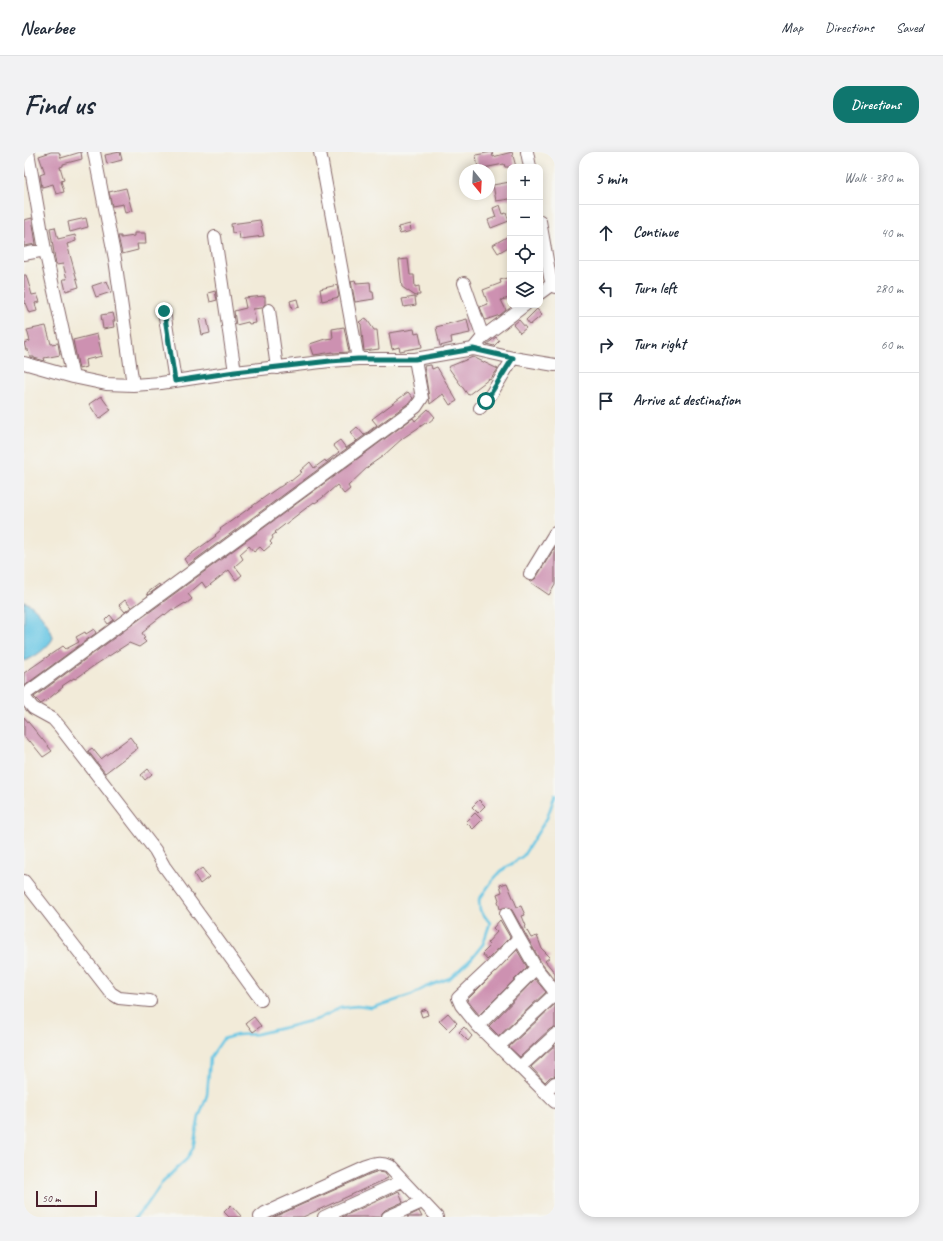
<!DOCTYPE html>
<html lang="en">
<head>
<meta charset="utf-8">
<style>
	body { margin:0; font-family:Caveat,sans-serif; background:#f2f2f3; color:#1f2937 }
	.controls { position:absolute; right:12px; top:12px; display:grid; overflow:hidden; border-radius:8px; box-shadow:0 2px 10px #0003 }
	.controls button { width:36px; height:36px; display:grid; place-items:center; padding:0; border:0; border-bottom:1px solid #e0e1e3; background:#fff; color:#1f2937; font:20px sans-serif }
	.compass { position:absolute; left:435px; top:12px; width:36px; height:36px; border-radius:50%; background:#fff; box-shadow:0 2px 10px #0003; rotate:162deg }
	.scale { position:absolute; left:12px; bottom:10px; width:61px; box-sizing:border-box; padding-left:4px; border:2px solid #4a1f2b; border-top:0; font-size:11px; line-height:14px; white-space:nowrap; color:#4a1f2b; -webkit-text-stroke:3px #f6f6f2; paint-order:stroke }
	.stop { position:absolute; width:12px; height:12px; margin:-9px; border:3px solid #0f766e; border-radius:50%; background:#fff }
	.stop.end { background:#0f766e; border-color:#fff; box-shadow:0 1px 4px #0008 }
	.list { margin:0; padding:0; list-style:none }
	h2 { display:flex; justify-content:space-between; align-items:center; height:52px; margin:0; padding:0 16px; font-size:17px }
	h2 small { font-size:13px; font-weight:400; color:#747a83 }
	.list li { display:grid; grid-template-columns:26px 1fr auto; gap:12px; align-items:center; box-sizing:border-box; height:56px; padding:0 16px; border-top:1px solid #e0e1e3 }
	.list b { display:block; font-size:15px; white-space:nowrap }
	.list em { font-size:13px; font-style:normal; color:#747a83 }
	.icon { flex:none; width:22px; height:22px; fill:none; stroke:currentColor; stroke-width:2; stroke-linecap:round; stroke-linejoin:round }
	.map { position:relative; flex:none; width:531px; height:1065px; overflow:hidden; border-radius:16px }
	header { display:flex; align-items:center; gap:24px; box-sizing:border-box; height:56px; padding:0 20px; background:#fff; border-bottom:1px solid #e0e1e3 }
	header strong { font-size:19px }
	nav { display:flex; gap:22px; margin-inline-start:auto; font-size:14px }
	.intro { display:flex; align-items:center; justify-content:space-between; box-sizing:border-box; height:96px; padding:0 24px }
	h1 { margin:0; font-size:28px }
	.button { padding:10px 18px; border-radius:16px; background:#0f766e; color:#fff; font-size:14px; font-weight:700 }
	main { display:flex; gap:24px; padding:0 24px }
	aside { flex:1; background:#fff; border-radius:16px; box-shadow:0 2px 10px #0003 }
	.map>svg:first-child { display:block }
</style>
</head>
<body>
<header>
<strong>Nearbee</strong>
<nav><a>Map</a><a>Directions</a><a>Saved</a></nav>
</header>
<div class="intro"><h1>Find us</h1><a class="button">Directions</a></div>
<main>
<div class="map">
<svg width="531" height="1065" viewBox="0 0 531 1065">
	<rect width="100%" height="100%" fill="#f6f6f2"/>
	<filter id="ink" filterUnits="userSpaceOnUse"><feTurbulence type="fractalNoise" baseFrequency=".025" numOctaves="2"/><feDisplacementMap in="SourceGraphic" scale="8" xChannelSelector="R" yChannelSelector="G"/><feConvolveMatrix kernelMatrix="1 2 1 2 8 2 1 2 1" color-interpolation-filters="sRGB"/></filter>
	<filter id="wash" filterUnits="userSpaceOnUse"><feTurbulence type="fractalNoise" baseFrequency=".012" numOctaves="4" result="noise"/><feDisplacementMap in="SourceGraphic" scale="16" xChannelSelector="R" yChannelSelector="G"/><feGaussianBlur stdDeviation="0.9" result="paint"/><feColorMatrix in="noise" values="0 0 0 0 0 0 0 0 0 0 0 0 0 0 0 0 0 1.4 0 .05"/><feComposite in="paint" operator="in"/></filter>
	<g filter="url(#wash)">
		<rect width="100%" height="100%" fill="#f2ebd9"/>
		<path fill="#66c6e4" stroke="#587288" d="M0,450C10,451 28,476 29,486C26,494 9,507 0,509Z"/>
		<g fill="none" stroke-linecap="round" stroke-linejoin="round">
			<path stroke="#66c6e4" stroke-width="2.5" d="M111,1065L122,1054L139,1029L163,1007L169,996L175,965L183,943L186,906L199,887L213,883L233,882L267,874L294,867L316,856L333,854L347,856L361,852L388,843L402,835L426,826L447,807L459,792L466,771L456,758L455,748L468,729L477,719L499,704L523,666L531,643"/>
		</g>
		<g id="blocks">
			<path fill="#cd91b1" d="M27,0H35L37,6L57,0L58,7L39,12V14L36,15L40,28L37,29L40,40L32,42L29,32L18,35L16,23L21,21L15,4Z
				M96,0L98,8L83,12L81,3Z
				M468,0L469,5L488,0L492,15H481L480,12L454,17L452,3Z
				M486,30V47L472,49L469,33Z
				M102,36L108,59L101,61L99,52L88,54L85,40Z
				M476,53L479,62L482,61L485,69L467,76L464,68L472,65L469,56Z
				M8,66L12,92L0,94V68Z
				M62,66L64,75L46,80L44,70Z
				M236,68L240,84L216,87L215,80L208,81L207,72Z
				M386,72L387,79L376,82L374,75Z
				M31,75L34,87L51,83L52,89L43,92L55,135L42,139L39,127H43L39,112L32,113L26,76Z
				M110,81H121L122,92H113L114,98L98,102L94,84H97V86L110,84Z
				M486,83V94L474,101L469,93Z
				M384,107L386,123H390L391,135L395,134L396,143H392L393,145L378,135L375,108Z
				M0,123H2L8,143L13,142L16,150L11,151L13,159L5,161L1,151L0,152Z
				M486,125V146L477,148L482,158L476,163L461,168L456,155L464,152L459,138L477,131L476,128Z
				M331,128L332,131L346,130L347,140H349L350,147L331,150L327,129Z
				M83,129L87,140L72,145L68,134Z
				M313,133L315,145L298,149L296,137Z
				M191,139L193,148L186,150L184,141Z
				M241,144V152L238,156L229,157L232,171L225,172L224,170L212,173L210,159L222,156L220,146Z
				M391,145L392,153L380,155L378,147Z
				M273,147L275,155L268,157L266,149Z
				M513,157L518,163L506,173L502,168Z
				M89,161L91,169H89L90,175L79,177L77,163Z
				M342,166L350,178H353L355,197L340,199L337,172L335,170Z
				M183,167L186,181L178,183L175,168Z
				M443,167L446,181L427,185L428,191L416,194L412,175Z
				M495,168L502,176L496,181L489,173Z
				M22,174L27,192L34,191L36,203L20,206L21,209L10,206V205H6L4,198H2L0,191L6,189L3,178Z
				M320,175L325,200L309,201V200L290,203L286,192L301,187L309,186L308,177Z
				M390,177L391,182L395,181L398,195L376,199L375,195L368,197L365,181Z
				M73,182L78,204L61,208L62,215L55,217L49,188Z
				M472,185L475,189L470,194L463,192Z
				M449,205L474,217L466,228L465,227L444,243L424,215Z
				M407,213L408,217L413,215L433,249L426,253L419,242L406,252L400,214Z
				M384,240L389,246L386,250L164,413L160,407L192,384L191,383L197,378L196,377L255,335H256L266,328L267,329L278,320L276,319L286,310L290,316L301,308L302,310L315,300L309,293L316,288L322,296L333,289L326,281L333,275L340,283L353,273L348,267Z
				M77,244L87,258L75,267L65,252Z
				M404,257L411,265L404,271L403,270L379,286L359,304L346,313L324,334L326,337L320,342L313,333L298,346L291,351L290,350L251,380L252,381L248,384L249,386L246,390L248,392L240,399L236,395L230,400L225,394L216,402L219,407L211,414L218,423L212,428L205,418L182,436L178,430L164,442L168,447L162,452L161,451L150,458L148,457L141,463L140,462L122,476L123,477L118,481L121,486L119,487L122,490L115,495L105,491L68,515L57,523L51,527L50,526L38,534L39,535L23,548L17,552L10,545L389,266L391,269Z
				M531,395V433L525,443L506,430L512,426Z
				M135,432L136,434L124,443L123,441Z
				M101,448L107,455L101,460L95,453Z
				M86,463L90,468L84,472L81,468Z
				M70,477L72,481L0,534V521L39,494L42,497L55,490L52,485L61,480L62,482Z
				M0,565L28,599L19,605L6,589L5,590L0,584Z
				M106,585L114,596L81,621L64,599L68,596L77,607Z
				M124,617L128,622L121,628L117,623Z
				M455,648L461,654L454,661L448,655Z
				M451,661L458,668L449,677L442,670Z
				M178,716L185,725L176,732L170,722Z
				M483,731L493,755L497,754L501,763L498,764L502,774L501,775L507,786L513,784L518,797L526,805L521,809L531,821V828L518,812L488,758L483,755L476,757L474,749L475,748L473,742L478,740L476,733Z
				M476,768L486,785L463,808L458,802L466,794L463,791L473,780L469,776Z
				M493,798L503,815L455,863L443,848Z
				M511,827L522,840L475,884L465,874Z
				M531,852V876L526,877L496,905L485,895Z
				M402,857L404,863L398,865L396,859Z
				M424,861L433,871L425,879L415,869Z
				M230,865L237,874L229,880L222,871Z
				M440,875L448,884L444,889L435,880Z
				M531,893V924L526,925L521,930L507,915Z
				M355,1019L361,1020L364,1026L279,1065H250L346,1022Z
				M375,1039L379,1050L361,1058L358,1061L357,1065H318Z
				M207,1053L218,1065H205L200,1060Z
				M395,1059L398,1065H383Z"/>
		</g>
	</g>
	<g filter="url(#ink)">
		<use href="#blocks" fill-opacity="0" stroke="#856668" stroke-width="1"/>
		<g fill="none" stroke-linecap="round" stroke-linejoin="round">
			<defs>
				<path id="minor" d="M4,0L21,98L49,225
					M70,0L91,107L109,233
					M296,0L334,207
					M503,0L506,15
					M516,69L526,125L528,132L531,135
					M191,85L211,220
					M0,102L21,98
					M440,131L459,185
					M516,141L531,130
					M245,158L253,216
					M140,159L151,229
					M449,197L459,185L501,153
					M0,211L49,225L82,232L109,233L137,231L211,220L306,209L334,207H391L449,197L489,206L531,213
					M456,256L468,241L489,206
					M506,422L531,381
					M0,543L392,255L398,246L391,207
					M0,545L9,556L29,567L36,575L131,698L140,714L237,848
					M0,729L87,841L95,846L126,849
					M482,762L495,786L512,816L531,840
					M495,786L468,814L434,846L437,853L454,874L531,950
					M454,874L512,816
					M475,894L531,842
					M496,915L531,883
					M521,941L531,931
					M236,1065L241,1061L343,1015C351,1012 357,1010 365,1014L413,1065
					M300,1065L378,1029
					M364,1065L398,1050"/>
			</defs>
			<use href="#minor" stroke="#856668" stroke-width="14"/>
			<use href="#minor" stroke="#fff" stroke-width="12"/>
		</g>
	</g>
	<g fill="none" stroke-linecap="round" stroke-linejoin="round" filter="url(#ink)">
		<path stroke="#0f766e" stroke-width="5" d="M140,159L151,229L211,220L306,209L334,207H391L449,197L489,206L462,249"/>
	</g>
</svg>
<div class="controls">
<button>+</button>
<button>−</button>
<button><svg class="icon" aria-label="locate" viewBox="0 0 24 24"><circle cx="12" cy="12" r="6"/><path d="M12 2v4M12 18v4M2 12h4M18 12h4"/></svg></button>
<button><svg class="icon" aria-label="layers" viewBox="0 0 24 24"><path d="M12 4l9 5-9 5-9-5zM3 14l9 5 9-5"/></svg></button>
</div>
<svg class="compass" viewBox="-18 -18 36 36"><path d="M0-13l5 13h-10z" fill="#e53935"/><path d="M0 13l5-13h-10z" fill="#747a83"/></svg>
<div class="scale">50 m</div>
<div class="stop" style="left:462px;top:249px"></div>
<div class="stop end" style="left:140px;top:159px"></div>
</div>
<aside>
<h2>5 min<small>Walk · 380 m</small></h2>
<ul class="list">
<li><svg class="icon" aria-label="ahead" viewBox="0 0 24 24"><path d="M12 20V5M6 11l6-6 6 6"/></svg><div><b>Continue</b></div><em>40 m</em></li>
<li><svg class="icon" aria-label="left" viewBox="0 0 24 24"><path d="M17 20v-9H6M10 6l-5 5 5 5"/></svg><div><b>Turn left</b></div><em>280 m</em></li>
<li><svg class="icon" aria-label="right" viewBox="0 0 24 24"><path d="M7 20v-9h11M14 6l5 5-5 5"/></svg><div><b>Turn right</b></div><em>60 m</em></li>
<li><svg class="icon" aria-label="arrive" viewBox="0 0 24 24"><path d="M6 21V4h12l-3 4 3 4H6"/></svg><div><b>Arrive at destination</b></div></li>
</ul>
</aside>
</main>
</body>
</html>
